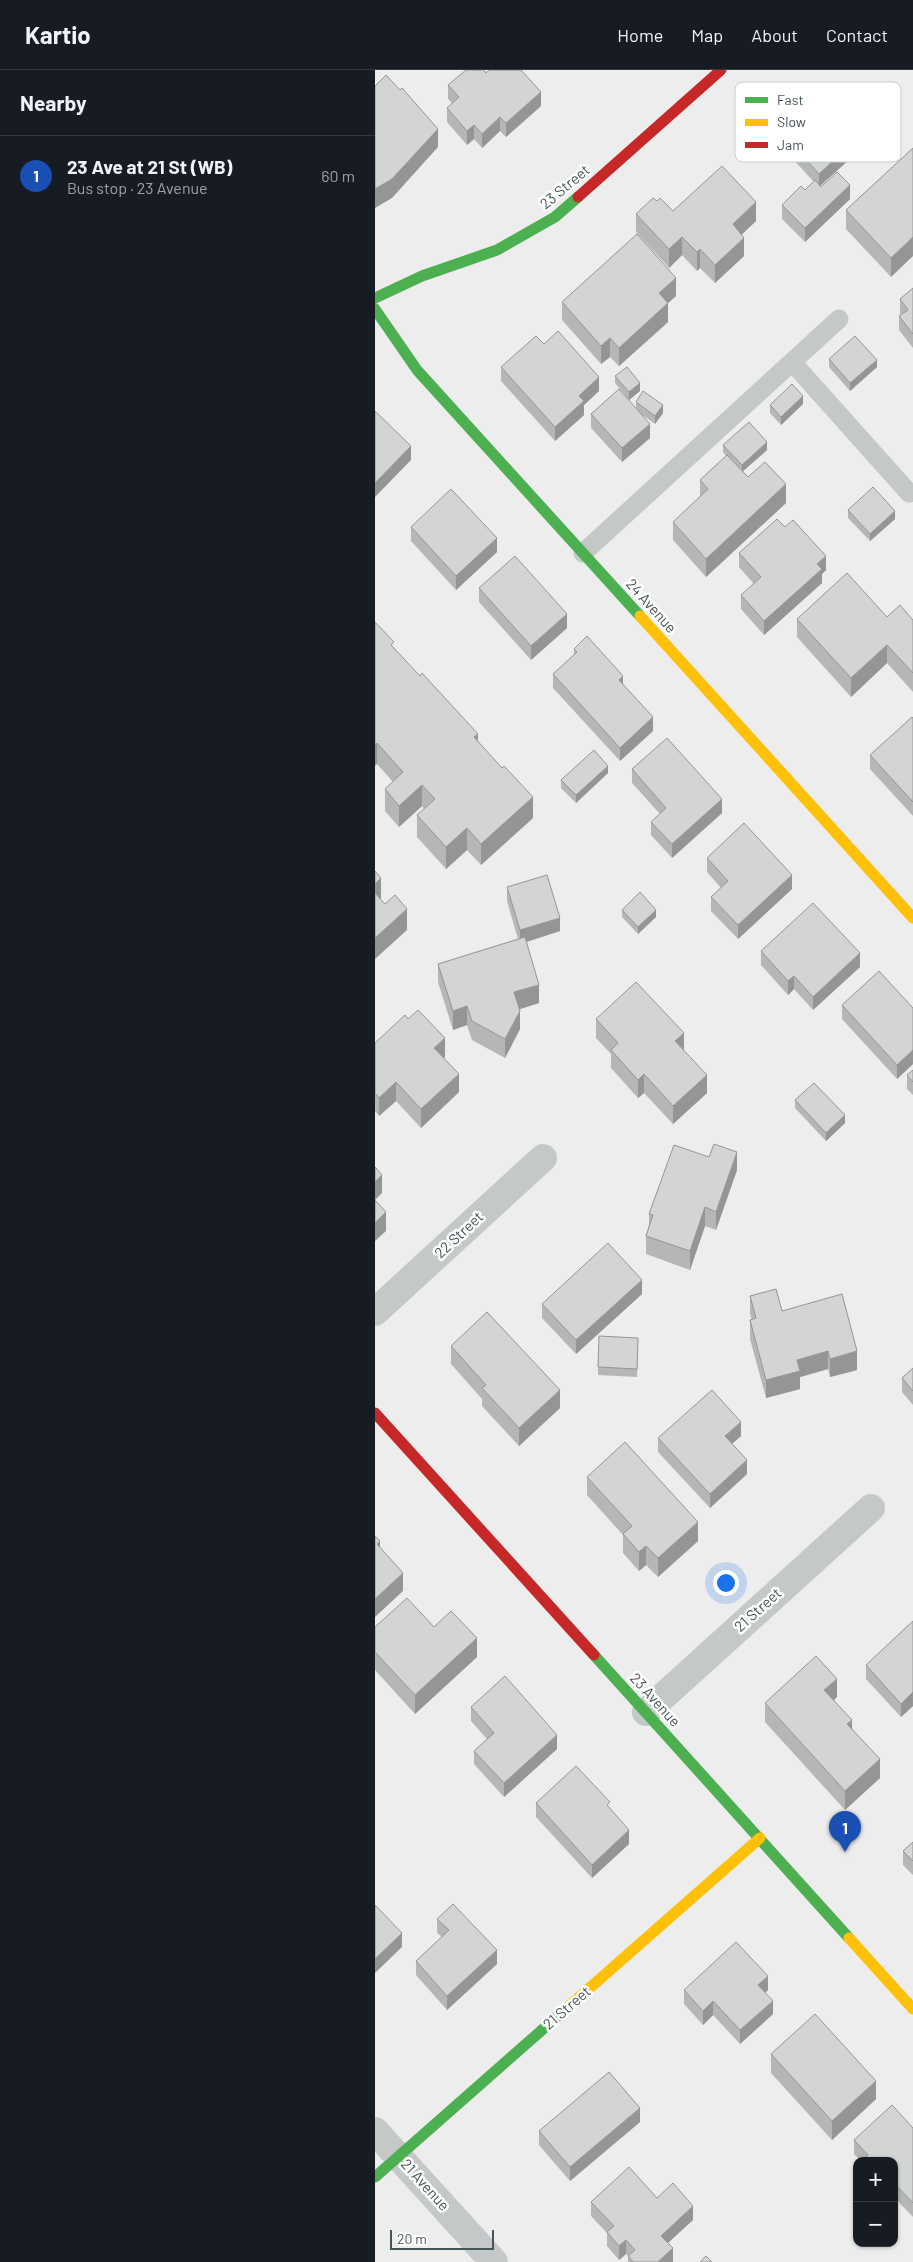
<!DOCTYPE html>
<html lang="en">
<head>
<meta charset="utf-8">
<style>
	body { margin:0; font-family:Barlow,sans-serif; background:#242831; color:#f1f3f6 }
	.controls { position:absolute; right:15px; bottom:15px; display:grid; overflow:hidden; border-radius:10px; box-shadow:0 1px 4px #0004 }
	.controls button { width:45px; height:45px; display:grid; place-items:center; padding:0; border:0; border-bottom:1px solid #363941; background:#171b24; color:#f1f3f6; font:25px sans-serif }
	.scale { position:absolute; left:15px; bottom:12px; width:104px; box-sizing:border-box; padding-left:5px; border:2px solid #455457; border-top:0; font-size:14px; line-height:18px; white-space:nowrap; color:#455457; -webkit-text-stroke:4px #fff; paint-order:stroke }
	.you { position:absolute; left:350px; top:1512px; width:18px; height:18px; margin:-12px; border:4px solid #fff; border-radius:50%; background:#1a73e8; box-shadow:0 0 0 8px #1a73e833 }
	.badge { display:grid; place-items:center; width:32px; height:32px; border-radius:50%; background:#0b8043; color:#fff; font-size:16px; font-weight:700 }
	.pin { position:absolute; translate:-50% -41px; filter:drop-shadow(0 1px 2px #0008) }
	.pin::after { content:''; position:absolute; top:26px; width:18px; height:15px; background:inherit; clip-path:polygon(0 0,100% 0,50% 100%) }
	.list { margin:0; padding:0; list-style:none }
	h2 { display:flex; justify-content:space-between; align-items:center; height:65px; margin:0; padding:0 20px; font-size:21px }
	h2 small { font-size:16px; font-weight:400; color:#9ea1a6 }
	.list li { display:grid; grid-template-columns:32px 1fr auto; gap:15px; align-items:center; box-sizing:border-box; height:80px; padding:0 20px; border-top:1px solid #363941 }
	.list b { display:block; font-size:19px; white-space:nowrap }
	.list p { margin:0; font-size:16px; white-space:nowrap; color:#9ea1a6 }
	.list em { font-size:16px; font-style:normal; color:#9ea1a6 }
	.map { position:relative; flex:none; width:538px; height:2192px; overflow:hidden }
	header { display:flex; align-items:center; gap:30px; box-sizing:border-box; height:70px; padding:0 25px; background:#171b24; border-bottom:1px solid #363941 }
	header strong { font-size:24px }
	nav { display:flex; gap:28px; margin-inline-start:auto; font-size:18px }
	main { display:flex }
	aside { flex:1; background:#171b24 }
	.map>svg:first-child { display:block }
</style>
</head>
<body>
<header>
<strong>Kartio</strong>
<nav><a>Home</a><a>Map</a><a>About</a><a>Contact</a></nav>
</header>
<main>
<aside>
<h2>Nearby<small></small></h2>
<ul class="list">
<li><span class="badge" style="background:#1a4fb4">1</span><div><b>23 Ave at 21 St (WB)</b><p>Bus stop · 23 Avenue</p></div><em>60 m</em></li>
</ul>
</aside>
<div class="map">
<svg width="538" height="2192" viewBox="0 0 538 2192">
	<rect width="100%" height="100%" fill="#ededed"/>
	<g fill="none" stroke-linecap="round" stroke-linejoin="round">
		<path stroke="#c4c8c8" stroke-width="19" d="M417,292L534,423
			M208,483L464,249"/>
		<path stroke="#c4c8c8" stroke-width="28" d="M0,1242L168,1088
			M271,1642L496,1438
			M0,2061L119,2192"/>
		<path stroke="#4caf50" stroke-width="11" d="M0,228L47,206L122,180L180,147L203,127
			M0,239L42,300L265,546
			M219,1585L474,1868
			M0,2107L192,1938"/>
		<path stroke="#ffc107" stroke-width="11" d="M265,546L538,848
			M474,1868L538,1939
			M192,1938L385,1768"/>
		<path stroke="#c62828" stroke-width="11" d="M203,127L346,0
			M0,1343L219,1585"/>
	</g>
	<path fill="#b5b7b7" d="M111,3L166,36L131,67L125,61L107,78L99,69L92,75L72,52V38L77,33L73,29V15Z
		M406,62L499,67L445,116L475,129L430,172L407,149V135L430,120L439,112L406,76Z
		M538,78L516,207L471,159V140Z
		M298,141L381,151L367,164L369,186L340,213L325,198L322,201L307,185L294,198L261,162V144Z
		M538,218V278L524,260V246L526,245L525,243V229Z
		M301,226L293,233V252L244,296L235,287L226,294L187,250V232Z
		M169,274L224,321L209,335V345L180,371L126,311V297Z
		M454,289L502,297L475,321L454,297Z
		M240,306L265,321L254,330L240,313Z
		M261,332L288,343L280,354L266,344L275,368L247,392L216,358V344L261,338Z
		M428,334L406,355L395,343V335Z
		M348,375L392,380L368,401L373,407L411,433L331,507L298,470V452L325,427V410L351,386L348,382Z
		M473,440L520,449L495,471L473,448Z
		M36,457L122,482L81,520L36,471Z
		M364,483L451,500L447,504V513L389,565L366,539V525L379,514L364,497Z
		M104,518L192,558L156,590L104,532Z
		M512,547L538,550V622L512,593L476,627L422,567V549Z
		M0,552L19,578L103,671L158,748L106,795L92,780L71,799L42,767V745L49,739L47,736L24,757L10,741V719L18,712L2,694Z
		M199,579L248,614L278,661L245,691L178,618V604L199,585Z
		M538,648V746L495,699V685Z
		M257,699L347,743L297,788L276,765V752L285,744L257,713Z
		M233,703L201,733L186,718V710Z
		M332,788L417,819L363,869L336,841V827L346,818L332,802Z
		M132,817L185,861L151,872L164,933L145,939V959L130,988L97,970L92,955L78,960L63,912V894L143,869L132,831Z
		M247,840L281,847L263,864L247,847Z
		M386,881L485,897L438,940L419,919L413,925L386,895Z
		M467,935L538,938V994L522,1009L467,949Z
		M221,949L309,981L332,1023L298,1054L269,1023L263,1028L236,998V984L221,968Z
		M0,973L70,987L69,988L84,1022L46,1058L21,1031L4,1046L0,1041Z
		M538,1000V1025L532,1019V1005Z
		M420,1030L470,1053L451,1071L420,1038Z
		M362,1100L341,1160L330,1156L315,1200L271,1184V1166L274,1155V1144Z
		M267,1224L201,1284L167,1248V1234Z
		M375,1226L407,1241L482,1300L455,1307L453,1299L425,1307V1319L391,1328L375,1269V1250H377L375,1244Z
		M76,1276L185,1338L144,1376L107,1336V1329L76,1294Z
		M263,1276L262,1307L223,1305V1297Z
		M538,1298V1335L527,1322V1308Z
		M366,1366L357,1374L372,1404L335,1438L283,1382V1368Z
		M212,1407L323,1471L283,1507L271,1495L264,1501L248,1483V1465L212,1425Z
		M538,1551V1636L526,1647L491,1609V1595Z
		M0,1557H59L102,1587L40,1644L0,1600Z
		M462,1627L459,1630L477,1658L505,1708L470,1740L390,1652V1633Z
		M96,1637L182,1679L129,1727L99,1694V1681L112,1669L96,1651Z
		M161,1733L235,1738L254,1774L217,1808L161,1747Z
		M538,1772V1805L528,1795V1781Z
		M62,1849L122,1894L72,1940L41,1905V1891L67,1867L62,1863Z
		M309,1920H393L390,1923L398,1944L365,1974L338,1945L328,1955L309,1934Z
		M396,1984L501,2029L457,2070L396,2003Z
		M265,2052L195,2111L164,2075V2061Z
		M538,2058V2147L519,2127V2091H486L479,2084V2070Z
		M282,2128L318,2150L293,2173L298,2192H253V2186L251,2184L244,2190L232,2176V2163L216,2146V2132Z"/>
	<path fill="#949595" d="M166,22V36L131,67V53Z
		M125,47V61L107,78V64Z
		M499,53V67L444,117V104Z
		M99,55V69L92,75V61Z
		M63,59V77L17,128L0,138V119Z
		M475,115V129L430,172V158Z
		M381,132V151L358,173V154Z
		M307,167V185L294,198V179Z
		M538,167V186L516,207V188Z
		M369,168V186L340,213V195Z
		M325,179V198L322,201V182Z
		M301,208V226L284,241V223Z
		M293,233V252L244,296V278Z
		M235,268V287L226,294V276Z
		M502,290V297L475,321V313Z
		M224,307V321L209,335V345L180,371V357L204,326Z
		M265,313V321L254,330V322Z
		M428,326V334L406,355V347Z
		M288,335V343L280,354V346Z
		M275,354V368L247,392V378Z
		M392,372V380L367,402V395Z
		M36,376V390L0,427V413Z
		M411,414V433L331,507V489Z
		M520,441V449L495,471V464Z
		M122,468V482L81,520V506Z
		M451,486V500L447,504V513L389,565V551L442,494Z
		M192,544V558L156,590V576Z
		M512,575V593L476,627V608Z
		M248,606V620L244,610Z
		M278,647V661L245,691V678Z
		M103,664V685L99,667Z
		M2,673V694L0,696V675Z
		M233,696V703L201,733V725Z
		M47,715V736L24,757V736Z
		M158,727V748L106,795V774Z
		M347,729V743L297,788V774Z
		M92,758V780L71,799V777Z
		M417,805V819L363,869V855Z
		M6,808V829L0,835V814Z
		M32,839V860L0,889V868Z
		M281,840V847L263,864V857Z
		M185,848V861L145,874V860Z
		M485,883V897L438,940V927Z
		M419,906V919L413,925V911Z
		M164,915V933L139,941V922Z
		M92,936V955L78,960V941Z
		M145,941V959L130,988V969Z
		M309,963V981L300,971Z
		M70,968V987L59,996V978Z
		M538,980V994L522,1009V995Z
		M84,1004V1022L46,1058V1039Z
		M269,1004V1023L263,1028V1010Z
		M332,1005V1023L298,1054V1036Z
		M21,1012V1031L4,1046V1028Z
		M470,1045V1053L451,1071V1063Z
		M362,1082V1100L341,1160V1142Z
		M7,1105V1123L0,1130V1112Z
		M330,1137V1156L315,1200V1181Z
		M11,1142V1161L0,1171V1153Z
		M267,1210V1224L201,1284V1270Z
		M453,1281V1299L425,1307V1319L391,1328V1310L422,1290Z
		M482,1281V1300L455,1307V1289Z
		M185,1320V1338L144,1376V1358Z
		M366,1352V1366L350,1380V1366Z
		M372,1390V1404L335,1438V1424Z
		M323,1452V1471L283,1507V1488Z
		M5,1471V1490L2,1474Z
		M271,1476V1495L264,1501V1482Z
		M28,1503V1521L0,1547V1529Z
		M102,1568V1587L40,1644V1625Z
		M462,1609V1627L449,1639V1620Z
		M538,1622V1636L526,1647V1634Z
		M477,1650V1668L472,1654Z
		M182,1665V1679L129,1727V1713Z
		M505,1689V1708L470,1740V1721Z
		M254,1760V1774L217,1808V1795Z
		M27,1863V1877L0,1903V1889Z
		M122,1880V1894L72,1940V1926Z
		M393,1906V1920L383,1929V1915Z
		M338,1931V1945L328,1955V1941Z
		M398,1931V1944L365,1974V1960Z
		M501,2011V2029L457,2070V2051Z
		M265,2038V2052L195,2111V2097Z
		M318,2136V2150L286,2179V2166Z
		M251,2170V2184L244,2190V2176Z
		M298,2178V2192H283Z"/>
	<path fill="#d3d5d5" stroke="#949595" d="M91,0H109L111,3L114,0H146L166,22L131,53L125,47L107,64L99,55L92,61L72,38L84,27L73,15Z
		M11,5L25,20L27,18L63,59L17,109L0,119V16Z
		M461,12L499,53L444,104L406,62Z
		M538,78V167L516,188L471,140Z
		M347,96L381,132L358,154L369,168L340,195L325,179L322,182L307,167L294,179L261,144L278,128L282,131L285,128L298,141Z
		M462,102L475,115L430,158L407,135L426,116L430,120L440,110L446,117Z
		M262,164L301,208L284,223L293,233L244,278L235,268L226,276L187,232Z
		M538,218V264L524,246L533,240L525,229Z
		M183,261L224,307L204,326L209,331L180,357L126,297L161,266L169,274Z
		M480,266L502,290L475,313L454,289Z
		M252,297L265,313L254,322L240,306Z
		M417,314L428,326L406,347L395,335Z
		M244,319L275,354L247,378L216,344Z
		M268,321L288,335L280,346L261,332Z
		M0,341L36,376L0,413Z
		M374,352L392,372L367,395L348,375Z
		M352,385L373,407L390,392L411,414L331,489L298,452L333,419L325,410Z
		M498,417L520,441L495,464L473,440Z
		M76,419L122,468L81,506L36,457Z
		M402,449L410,457L418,450L451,486L442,494L447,499L389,551L366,525L386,507L364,483Z
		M140,486L192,544L156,576L104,518Z
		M472,503L512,547L525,535L538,550V603L512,575L476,608L422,549Z
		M0,552L19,572L16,575L45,606L47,603L103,664L99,667L127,698L129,696L158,727L106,774L92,758L71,777L42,745L60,729L47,715L24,736L10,719L28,702L2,673L0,675Z
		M212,566L248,606L244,610L278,647L245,678L178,604L202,582L199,579Z
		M537,647L538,648V732L495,685Z
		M292,668L347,729L297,774L276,752L291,738L257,699Z
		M219,680L233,696L201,725L186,710Z
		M369,753L417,805L363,855L336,827L353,811L332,788Z
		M0,801L6,808L0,814Z
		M172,805L185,848L145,860L132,817Z
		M265,822L281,840L263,857L247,840Z
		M0,823L10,834L20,825L32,839L0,868Z
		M438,833L485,883L438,927L419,906L413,911L386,881Z
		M150,867L164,915L139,922L145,941L130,969L97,951L92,936L78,941L63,894Z
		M504,901L538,938V980L522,995L467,935Z
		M261,912L309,963L300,971L332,1005L298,1036L269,1004L263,1010L236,980L243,973L221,949Z
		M43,940L70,968L59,978L84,1004L46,1039L21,1012L4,1028L0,1023V973L30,945L33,949Z
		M538,1000V1012L532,1005Z
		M439,1013L470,1045L451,1063L420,1030Z
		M339,1074L362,1082L341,1142L330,1137L315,1181L271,1166L278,1145L274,1144L299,1075L334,1087Z
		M0,1097L7,1105L0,1112Z
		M0,1130L11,1142L0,1153Z
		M233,1173L267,1210L201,1270L167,1234Z
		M401,1219L407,1241L467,1224L482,1281L455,1289L453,1281L422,1290L425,1301L391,1310L375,1250L381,1248L375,1226Z
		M112,1242L185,1320L144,1358L107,1318L111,1315L76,1276Z
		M224,1266L263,1268L262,1299L223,1297Z
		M538,1298V1321L527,1308Z
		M337,1320L366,1352L350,1366L372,1390L335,1424L283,1368Z
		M250,1372L323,1452L283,1488L271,1476L264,1482L248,1464L257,1456L212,1407Z
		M0,1466L5,1471L2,1474L28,1503L0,1529Z
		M32,1528L59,1557L76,1541L102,1568L40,1625L0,1582V1557Z
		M538,1551V1622L526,1634L491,1595Z
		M441,1586L462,1609L449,1620L477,1650L472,1654L505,1689L470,1721L390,1633Z
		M130,1606L182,1665L129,1713L99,1681L119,1663L96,1637Z
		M201,1696L235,1732L232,1735L254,1760L217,1795L161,1733Z
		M538,1772V1791L528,1781Z
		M78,1834L122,1880L72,1926L41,1891L74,1860L62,1849Z
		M0,1835L27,1863L0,1889Z
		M361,1872L393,1906L383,1915L398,1931L365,1960L338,1931L328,1941L309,1920Z
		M440,1944L501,2011L457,2051L396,1984Z
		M234,2002L265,2038L195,2097L164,2061Z
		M517,2035L538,2058V2133L519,2113V2091H487L493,2085L479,2070Z
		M254,2097L282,2128L298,2113L318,2136L286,2166L298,2178L283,2192H258L253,2186L260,2180L251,2170L244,2176L232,2162L239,2156L216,2132Z
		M331,2186L337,2192H325Z"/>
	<g text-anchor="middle" stroke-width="5" stroke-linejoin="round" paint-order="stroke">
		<g font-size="15" fill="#455457" stroke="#fff">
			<text transform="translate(190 117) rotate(-40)" y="5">23 Street</text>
			<text transform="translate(276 536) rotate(48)" y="5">24 Avenue</text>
			<text transform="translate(84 1165) rotate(-43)" y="5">22 Street</text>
			<text transform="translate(383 1540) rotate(-42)" y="5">21 Street</text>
			<text transform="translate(280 1630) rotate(48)" y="5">23 Avenue</text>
			<text transform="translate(192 1938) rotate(-41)" y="5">21 Street</text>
			<text transform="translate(50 2115) rotate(48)" y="5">21 Avenue</text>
		</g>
	</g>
	<rect x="360" y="12" width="166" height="80" rx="8" fill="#fff" stroke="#c7cccd" stroke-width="1"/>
	<rect x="370" y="27" width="23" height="6" fill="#4caf50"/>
	<rect x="370" y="49" width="23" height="7" fill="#ffc107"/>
	<rect x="370" y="72" width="23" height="6" fill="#c62828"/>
	<g font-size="14" fill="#455457">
		<text x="402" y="35">Fast</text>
		<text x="402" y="57">Slow</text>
		<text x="402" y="80">Jam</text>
	</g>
</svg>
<div class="controls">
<button>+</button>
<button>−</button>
</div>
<div class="scale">20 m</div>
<div class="you"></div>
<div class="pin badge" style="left:470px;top:1782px;background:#1a4fb4">1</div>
</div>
</main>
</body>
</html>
